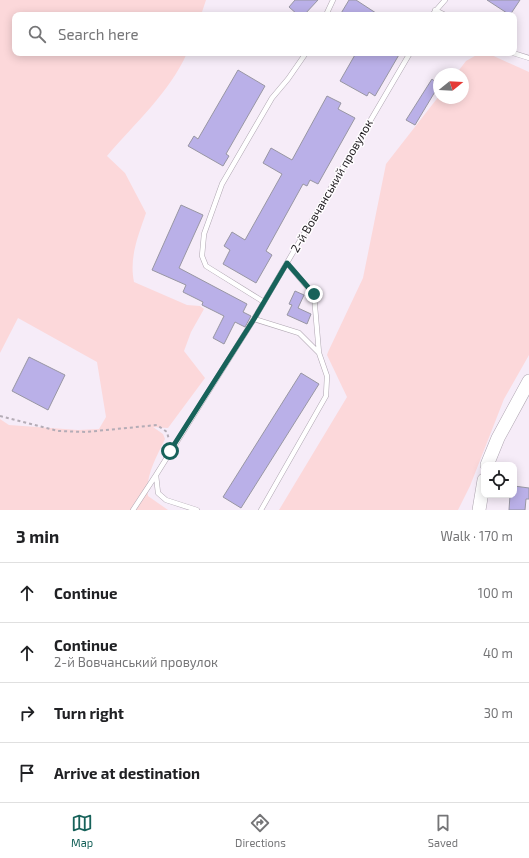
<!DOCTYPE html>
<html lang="en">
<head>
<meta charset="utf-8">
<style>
	body { margin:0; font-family:"Exo 2",sans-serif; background:#f6f6f6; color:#202124 }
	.controls { position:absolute; right:12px; bottom:12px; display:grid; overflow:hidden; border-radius:8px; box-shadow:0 2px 10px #0003 }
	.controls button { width:36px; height:36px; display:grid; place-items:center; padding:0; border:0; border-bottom:1px solid #e0e0e0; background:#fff; color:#202124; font:20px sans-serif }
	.compass { position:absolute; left:433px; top:68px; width:36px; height:36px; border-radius:50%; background:#fff; box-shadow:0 2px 10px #0003; rotate:72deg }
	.stop { position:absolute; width:12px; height:12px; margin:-9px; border:3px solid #17625a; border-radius:50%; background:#fff }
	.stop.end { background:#17625a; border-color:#fff; box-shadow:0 1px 4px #0008 }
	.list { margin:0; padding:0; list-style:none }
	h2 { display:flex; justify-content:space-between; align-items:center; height:52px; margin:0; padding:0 16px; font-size:17px }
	h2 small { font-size:13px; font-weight:400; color:#757577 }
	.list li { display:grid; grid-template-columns:26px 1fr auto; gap:12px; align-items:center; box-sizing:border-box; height:60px; padding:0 16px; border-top:1px solid #e0e0e0 }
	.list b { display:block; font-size:15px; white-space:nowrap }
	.list p { margin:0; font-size:13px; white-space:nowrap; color:#757577 }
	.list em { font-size:13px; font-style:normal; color:#757577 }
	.icon { flex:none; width:22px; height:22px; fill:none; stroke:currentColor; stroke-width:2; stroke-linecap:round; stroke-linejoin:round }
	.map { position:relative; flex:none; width:529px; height:510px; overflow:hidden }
	.search { position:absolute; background:#fff; box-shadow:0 2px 10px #0003; left:12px; right:12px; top:12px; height:44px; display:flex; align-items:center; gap:10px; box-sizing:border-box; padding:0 14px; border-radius:8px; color:#757577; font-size:15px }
	.sheet { height:292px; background:#fff }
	nav { display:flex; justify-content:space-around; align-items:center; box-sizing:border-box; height:56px; border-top:1px solid #e0e0e0; background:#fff; font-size:11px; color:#757577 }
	nav a { display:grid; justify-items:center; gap:2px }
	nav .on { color:#17625a }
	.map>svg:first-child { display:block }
</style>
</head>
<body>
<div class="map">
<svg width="529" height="510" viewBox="0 0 529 510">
	<rect width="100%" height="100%" fill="#f6ecf8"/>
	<path fill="#fcd8da" d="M0,0H206L201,15H15V53H187C170,92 134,124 107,156L125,173L146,213C138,236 129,258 134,282L187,305L200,306L204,309L191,332L184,351L205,378L168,428L153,427L163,434L165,439C156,458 145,476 148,496L168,510H0V419L9,425L78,430L99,429L106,417L97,362L18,318L0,353Z
		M480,53H487L529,72V355L504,399L470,486L458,510H279L347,397L327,355L328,352L363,278L386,164L439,96V98H463V74H456L466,61Z"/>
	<path fill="#bab0e8" stroke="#9896a3" d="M295,0H318L304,15H298L289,7Z
		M349,0H356L379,15H340Z
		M487,0H520L510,15Z
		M356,53H400L375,96L369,92L367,96L340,81Z
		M238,70L265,86L226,154L229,156L223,166L188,146L194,136L198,139Z
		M432,79L439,85L415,125L406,120Z
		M327,96L341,103L338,109L355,118L318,184L310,180L307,186L303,184L266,251L272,255L256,283L223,264L230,250L224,246L232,232L245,240L282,174L263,163L271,148L292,160Z
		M181,205L203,215L179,268L247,304L243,312L251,316L245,327L235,322L224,344L213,338L224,316L202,305L203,302L183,292L186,285L152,270Z
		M295,291L304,295L298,308L311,314L307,324L287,315L292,305L289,304Z
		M29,357L65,375L48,410L12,391Z
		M301,373L319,384L241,508L223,497Z
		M514,486L529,488V499H526L525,510H509L510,495H514Z"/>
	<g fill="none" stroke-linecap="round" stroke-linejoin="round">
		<defs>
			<path id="lane" d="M435,10L445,15
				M326,15L333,0
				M432,15L445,0
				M513,53L529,58
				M287,263L314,295L319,353
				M264,302L206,266L202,256L204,234L222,184L272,98L288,79L306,53
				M254,319L299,333L319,353L327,376L326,396L261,510
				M133,510L156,475
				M197,510L166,500L158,493L156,475L254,319L410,53"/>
			<path id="secondary" d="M487,465L498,438L529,381
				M479,510L484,480"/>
		</defs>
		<use href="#lane" stroke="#afa6b1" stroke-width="5.5"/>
		<use href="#secondary" stroke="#afa6b1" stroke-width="14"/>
		<path stroke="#b4acb6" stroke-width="2" stroke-dasharray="3 3" stroke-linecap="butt" d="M0,416L58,431L86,432L157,425L167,432L169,440"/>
		<use href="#lane" stroke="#fff" stroke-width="4.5"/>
		<use href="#secondary" stroke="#fff" stroke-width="13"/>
	</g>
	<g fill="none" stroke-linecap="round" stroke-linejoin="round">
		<path stroke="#17625a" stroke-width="5" d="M170,451L254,319L287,263L314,294"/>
	</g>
	<g text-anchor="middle" stroke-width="3" stroke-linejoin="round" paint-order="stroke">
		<g font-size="12" fill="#201d21" stroke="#fffdff">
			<text transform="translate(332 186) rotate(-60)" y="4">2-й Вовчанський провулок</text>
		</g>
	</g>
</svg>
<div class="controls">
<button><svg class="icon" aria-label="locate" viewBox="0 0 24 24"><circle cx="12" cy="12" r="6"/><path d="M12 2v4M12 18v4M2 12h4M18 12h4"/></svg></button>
</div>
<svg class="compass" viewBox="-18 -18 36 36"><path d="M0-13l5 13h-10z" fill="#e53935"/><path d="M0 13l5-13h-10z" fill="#757577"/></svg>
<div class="stop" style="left:170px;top:451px"></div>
<div class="stop end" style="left:314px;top:294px"></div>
<div class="search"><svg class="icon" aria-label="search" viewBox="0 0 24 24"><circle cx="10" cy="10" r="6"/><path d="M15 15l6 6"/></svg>Search here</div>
</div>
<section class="sheet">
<h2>3 min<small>Walk · 170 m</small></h2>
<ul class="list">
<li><svg class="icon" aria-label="ahead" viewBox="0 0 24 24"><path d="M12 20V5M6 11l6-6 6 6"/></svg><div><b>Continue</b></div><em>100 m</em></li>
<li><svg class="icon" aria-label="ahead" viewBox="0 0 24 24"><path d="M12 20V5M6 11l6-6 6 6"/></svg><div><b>Continue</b><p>2-й Вовчанський провулок</p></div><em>40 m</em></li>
<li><svg class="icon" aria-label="right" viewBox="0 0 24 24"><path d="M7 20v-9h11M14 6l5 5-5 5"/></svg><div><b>Turn right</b></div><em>30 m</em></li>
<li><svg class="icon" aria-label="arrive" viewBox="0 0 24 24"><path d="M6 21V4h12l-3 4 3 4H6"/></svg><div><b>Arrive at destination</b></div></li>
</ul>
</section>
<nav>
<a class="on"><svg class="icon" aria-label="map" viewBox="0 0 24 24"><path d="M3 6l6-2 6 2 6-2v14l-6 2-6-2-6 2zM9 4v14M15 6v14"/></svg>Map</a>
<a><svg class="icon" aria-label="directions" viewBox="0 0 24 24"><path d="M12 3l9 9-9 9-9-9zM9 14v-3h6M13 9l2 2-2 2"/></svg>Directions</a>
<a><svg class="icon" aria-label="saved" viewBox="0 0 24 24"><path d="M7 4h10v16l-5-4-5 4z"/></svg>Saved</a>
</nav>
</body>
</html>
